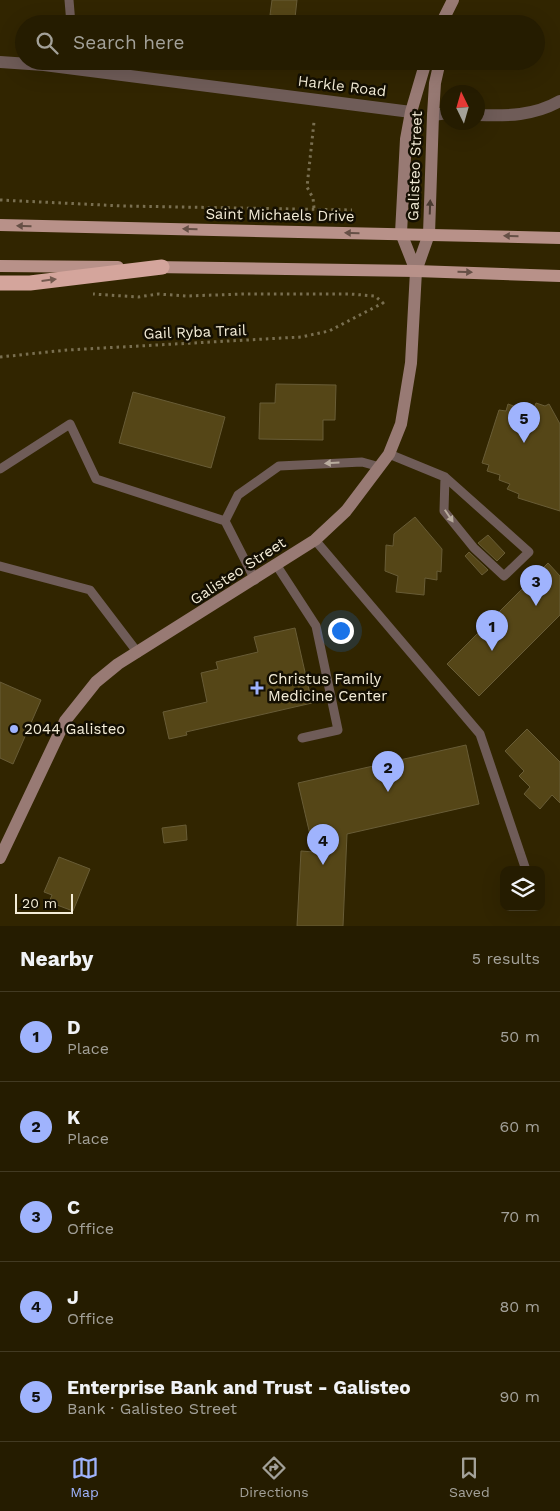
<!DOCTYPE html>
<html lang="en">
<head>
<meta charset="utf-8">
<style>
	body { margin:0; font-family:"Work Sans",sans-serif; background:#2d250a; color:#f1f3f6 }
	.controls { position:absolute; right:15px; bottom:15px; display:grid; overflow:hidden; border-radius:10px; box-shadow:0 5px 20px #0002 }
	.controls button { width:45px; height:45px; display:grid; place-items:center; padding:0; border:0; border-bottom:1px solid #423a22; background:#251c00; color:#f1f3f6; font:25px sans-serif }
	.compass { position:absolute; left:440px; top:85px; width:45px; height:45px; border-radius:50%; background:#251c00; box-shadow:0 5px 20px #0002; rotate:355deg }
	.scale { position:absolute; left:15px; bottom:12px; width:58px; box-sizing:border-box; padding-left:5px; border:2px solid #f4edd8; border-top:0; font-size:14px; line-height:18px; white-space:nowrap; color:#f4edd8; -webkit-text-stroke:4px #140f02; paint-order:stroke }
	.you { position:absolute; left:340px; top:630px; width:18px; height:18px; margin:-12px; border:4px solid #fff; border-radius:50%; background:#1a73e8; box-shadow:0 0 0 8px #1a73e833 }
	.badge { display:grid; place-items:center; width:32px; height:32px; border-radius:50%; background:#9fb3fd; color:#111; font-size:16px; font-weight:700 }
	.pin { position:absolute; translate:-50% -41px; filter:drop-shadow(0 1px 2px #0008) }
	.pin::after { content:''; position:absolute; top:26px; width:18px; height:15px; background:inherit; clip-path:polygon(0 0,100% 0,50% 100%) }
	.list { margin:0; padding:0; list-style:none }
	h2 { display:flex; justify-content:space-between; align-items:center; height:65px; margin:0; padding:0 20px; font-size:21px }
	h2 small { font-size:16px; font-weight:400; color:#a3a199 }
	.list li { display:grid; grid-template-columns:32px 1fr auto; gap:15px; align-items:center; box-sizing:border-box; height:90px; padding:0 20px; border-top:1px solid #423a22 }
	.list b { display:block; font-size:19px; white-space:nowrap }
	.list p { margin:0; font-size:16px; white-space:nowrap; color:#a3a199 }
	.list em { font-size:16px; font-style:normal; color:#a3a199 }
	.icon { flex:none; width:28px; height:28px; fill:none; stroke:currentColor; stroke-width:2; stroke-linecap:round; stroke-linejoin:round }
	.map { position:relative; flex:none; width:560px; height:926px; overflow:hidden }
	.search { position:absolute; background:#251c00; box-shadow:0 5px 20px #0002; left:15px; right:15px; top:15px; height:55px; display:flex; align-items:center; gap:12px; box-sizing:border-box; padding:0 18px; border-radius:28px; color:#a3a199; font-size:19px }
	.sheet { height:515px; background:#251c00 }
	nav { display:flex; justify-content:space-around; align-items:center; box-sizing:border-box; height:70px; border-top:1px solid #423a22; background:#251c00; font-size:14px; color:#a3a199 }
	nav a { display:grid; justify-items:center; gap:2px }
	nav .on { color:#9fb3fd }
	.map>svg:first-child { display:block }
</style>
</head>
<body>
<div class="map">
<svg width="560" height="926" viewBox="0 0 560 926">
	<rect width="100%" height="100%" fill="#312500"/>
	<path fill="#554617" stroke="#685c36" d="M272,0H297L295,18L270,15Z
		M276,384L336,385L335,420H323V440L259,439L260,403H275Z
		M133,392L225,417L211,468L119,443Z
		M536,403L545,406L549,404L560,424V511L518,498L519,494L507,489L510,484L499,480L500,475L487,471L489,465L482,463L499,410L506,411L508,404L522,409L524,404L534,408Z
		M415,517L442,549L441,572L437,571V580L425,578L424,595L396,592L398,576L385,571L386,545L393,546L394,534Z
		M488,535L505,553L497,561L478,543Z
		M469,552L488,570L482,575L465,556Z
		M548,563L560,576V615L479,696L447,664Z
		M295,628L312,703L186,732L187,735L169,739L163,712L207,702L201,673L218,669L216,662L258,652L254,637Z
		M0,682L41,700L13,764L0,758Z
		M527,729L560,762V803L552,795L540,809L524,794L530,787L519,776L524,771L505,751Z
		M466,745L479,804L347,834L343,926H297L301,851L314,852L298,783Z
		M186,825L187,840L164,843L162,828Z
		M59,857L90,869L73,911L49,902L52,895L44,892Z"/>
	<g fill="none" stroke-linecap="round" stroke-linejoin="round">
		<path stroke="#796f50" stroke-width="3" stroke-dasharray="2.5 4" stroke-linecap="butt" d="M0,200L123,206L352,210
			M314,208L313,198L307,187L314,122
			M0,357L67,350L301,337L329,331L383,303L375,296L350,294H243L186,296L158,294L138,297L93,294"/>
		<path stroke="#6f5c58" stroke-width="9" d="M69,0L71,24
			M389,454L445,477L529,552L504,576L474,548L444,511L445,477
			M0,469L70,424L96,479L225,521L255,580
			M225,521L238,495L279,466L362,462L380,467
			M315,540L480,734L526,870
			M0,566L90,590L138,653
			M277,566L316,626L338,730L302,738"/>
		<path stroke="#6f5c58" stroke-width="12" d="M0,62L44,65L411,112
			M433,115L448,113
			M478,115C507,116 534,116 560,101"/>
		<path stroke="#987a74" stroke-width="12" d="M441,24L453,0
			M416,271L401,233L406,139L411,112L426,61
			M0,858L65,721L96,682L118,664L315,540L346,511L389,454L401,424L411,363L416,271L429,234L433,115L435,83L440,61"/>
		<path stroke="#b89189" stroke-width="12" d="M0,225L560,238
			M0,266L118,267
			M153,267L416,271L560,276"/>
		<path stroke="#d4a59c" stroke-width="15" d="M0,283H30L162,267"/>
	</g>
	<defs><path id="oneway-solid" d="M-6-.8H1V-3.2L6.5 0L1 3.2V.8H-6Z" transform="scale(1.25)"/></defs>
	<use fill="#493a30" href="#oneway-solid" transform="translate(430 207) rotate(-88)"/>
	<g fill="#665046">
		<use href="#oneway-solid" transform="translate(24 226) rotate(-179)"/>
		<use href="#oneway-solid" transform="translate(190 229) rotate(-179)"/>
		<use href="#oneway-solid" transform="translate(352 233) rotate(-179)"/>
		<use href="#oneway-solid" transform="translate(511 236) rotate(-179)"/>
		<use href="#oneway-solid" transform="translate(465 272) rotate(2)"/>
	</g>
	<use fill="#745a4f" href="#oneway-solid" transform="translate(49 280) rotate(-7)"/>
	<g fill="#b8ac9e">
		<use href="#oneway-solid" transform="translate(332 463) rotate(177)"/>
		<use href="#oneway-solid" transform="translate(449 516) rotate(56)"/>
	</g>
	<g fill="#9fb3fd" stroke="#140f02" stroke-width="2">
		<path d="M254.5 680.5h5v5h5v5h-5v5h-5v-5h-5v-5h5z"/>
		<circle cx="14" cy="729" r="5"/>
	</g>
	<g text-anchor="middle" stroke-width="5" stroke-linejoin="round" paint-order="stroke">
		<g font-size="15" fill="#f4edd8" stroke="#140f02">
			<text transform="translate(342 86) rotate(7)" y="5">Harkle Road</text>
			<text transform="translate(415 166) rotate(-88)" y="5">Galisteo Street</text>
			<text transform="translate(280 215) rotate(1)" y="5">Saint Michaels Drive</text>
			<text transform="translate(195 332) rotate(-2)" y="5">Gail Ryba Trail</text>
			<text transform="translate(238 571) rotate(-33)" y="5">Galisteo Street</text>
		</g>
		<g font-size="15" fill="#f4edd8" stroke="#140f02" text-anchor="start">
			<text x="268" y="684">Christus Family<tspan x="268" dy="17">Medicine Center</tspan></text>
			<text x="24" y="734">2044 Galisteo</text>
		</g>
	</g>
</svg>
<div class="controls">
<button><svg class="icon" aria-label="layers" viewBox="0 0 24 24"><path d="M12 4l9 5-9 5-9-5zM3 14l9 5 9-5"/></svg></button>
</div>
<svg class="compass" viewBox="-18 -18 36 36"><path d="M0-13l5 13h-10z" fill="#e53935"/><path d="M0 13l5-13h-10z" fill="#a3a199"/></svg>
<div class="scale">20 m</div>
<div class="you"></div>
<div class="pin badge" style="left:492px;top:651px">1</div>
<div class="pin badge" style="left:388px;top:792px">2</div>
<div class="pin badge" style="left:536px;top:606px">3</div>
<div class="pin badge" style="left:323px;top:865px">4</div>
<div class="pin badge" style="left:524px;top:443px">5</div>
<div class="search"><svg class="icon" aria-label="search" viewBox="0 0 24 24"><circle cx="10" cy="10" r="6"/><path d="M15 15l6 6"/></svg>Search here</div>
</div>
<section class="sheet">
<h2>Nearby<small>5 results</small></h2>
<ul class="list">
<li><span class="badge">1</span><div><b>D</b><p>Place</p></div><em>50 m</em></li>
<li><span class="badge">2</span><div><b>K</b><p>Place</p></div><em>60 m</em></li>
<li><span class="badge">3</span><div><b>C</b><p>Office</p></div><em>70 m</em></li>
<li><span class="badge">4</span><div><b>J</b><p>Office</p></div><em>80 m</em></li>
<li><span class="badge">5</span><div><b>Enterprise Bank and Trust - Galisteo</b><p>Bank · Galisteo Street</p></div><em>90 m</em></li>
</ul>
</section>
<nav>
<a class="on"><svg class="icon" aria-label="map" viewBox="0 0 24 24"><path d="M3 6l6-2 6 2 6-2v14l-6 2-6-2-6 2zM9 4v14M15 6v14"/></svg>Map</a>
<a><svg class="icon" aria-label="directions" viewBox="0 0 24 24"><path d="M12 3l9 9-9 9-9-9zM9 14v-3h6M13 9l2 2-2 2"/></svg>Directions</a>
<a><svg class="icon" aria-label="saved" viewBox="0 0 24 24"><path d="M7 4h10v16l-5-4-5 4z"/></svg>Saved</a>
</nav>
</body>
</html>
